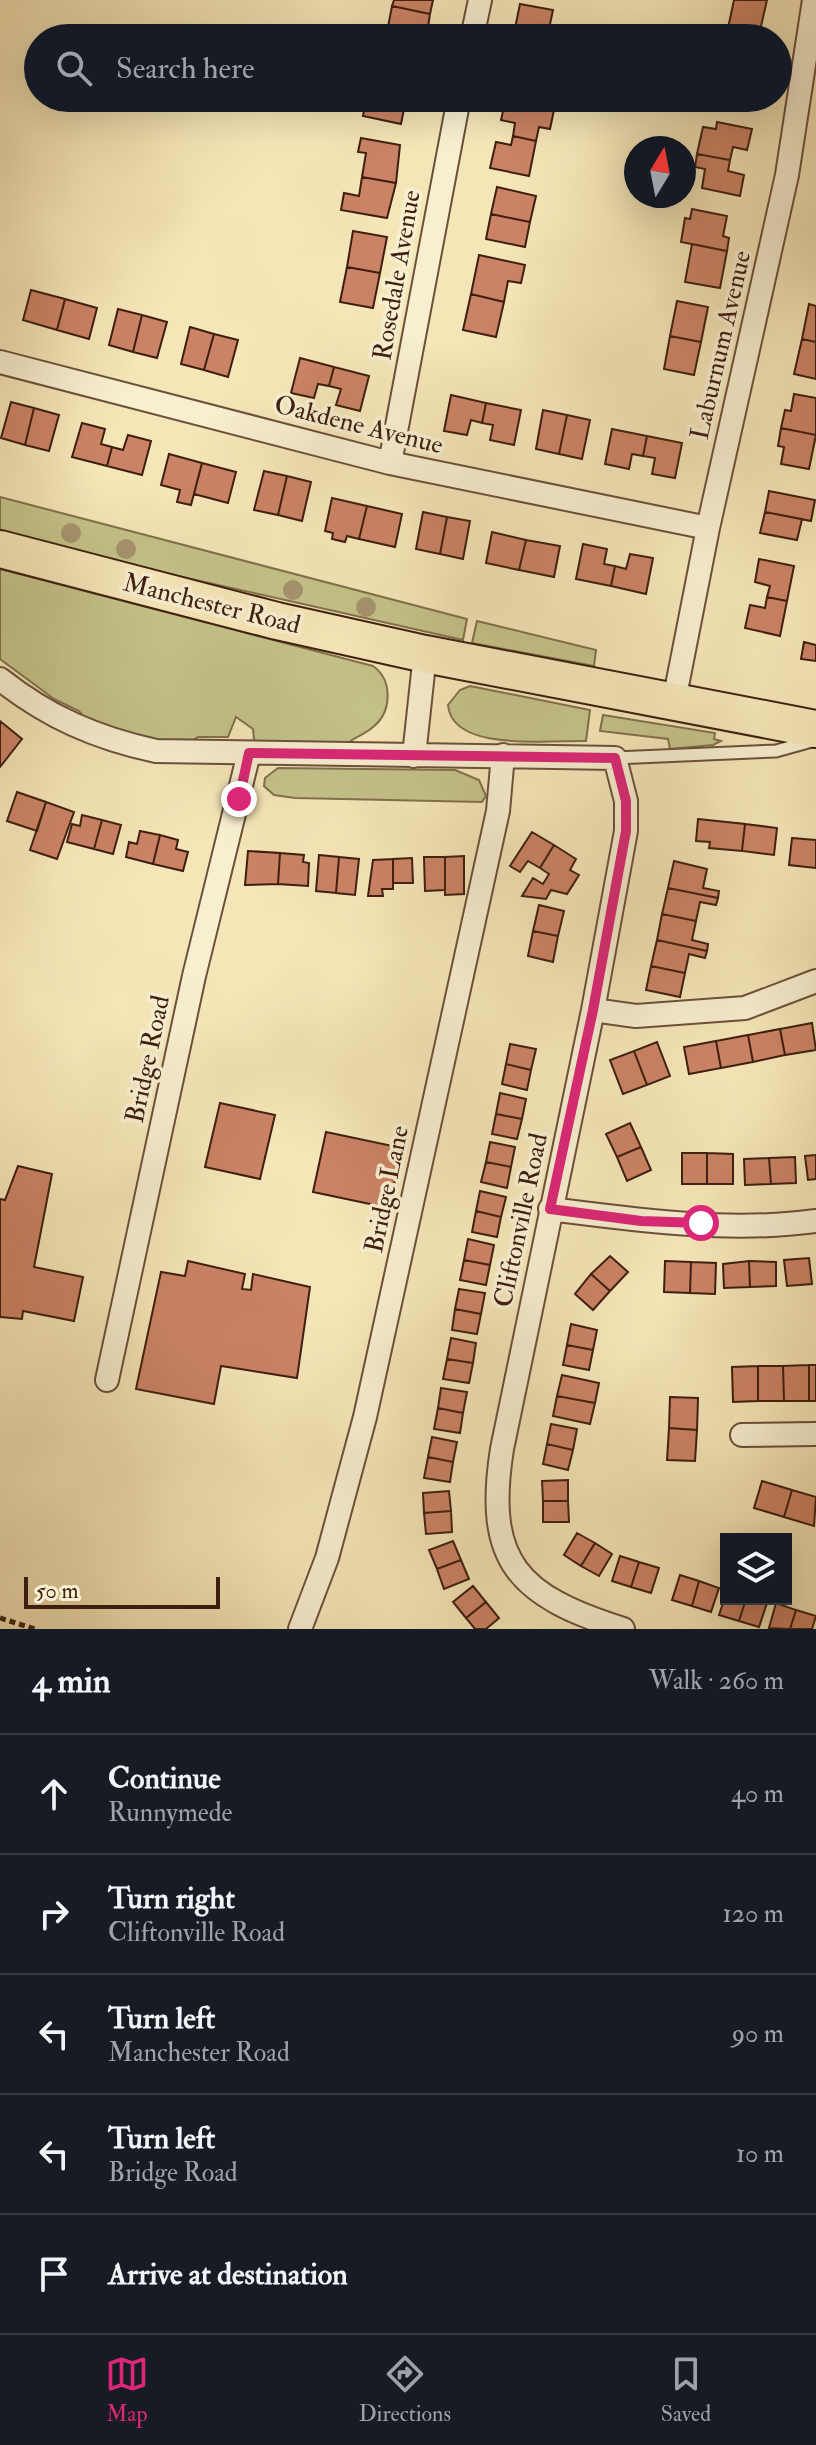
<!DOCTYPE html>
<html lang="en">
<head>
<meta charset="utf-8">
<style>
	body { margin:0; font-family:"IM FELL Double Pica",serif; background:#242831; color:#f1f3f6 }
	.controls { position:absolute; right:24px; bottom:24px; display:grid; overflow:hidden; border-radius:0px; box-shadow:0 8px 32px #0002 }
	.controls button { width:72px; height:72px; display:grid; place-items:center; padding:0; border:0; border-bottom:2px solid #363941; background:#171b24; color:#f1f3f6; font:40px sans-serif }
	.compass { position:absolute; left:624px; top:136px; width:72px; height:72px; border-radius:50%; background:#171b24; box-shadow:0 8px 32px #0002; rotate:10deg }
	.scale { position:absolute; left:24px; bottom:20px; width:196px; box-sizing:border-box; padding-left:8px; border:4px solid #3e1e10; border-top:0; font-size:22px; line-height:28px; white-space:nowrap; color:#3e1e10; -webkit-text-stroke:6px #f8efd1; paint-order:stroke }
	.stop { position:absolute; width:24px; height:24px; margin:-18px; border:6px solid #db2777; border-radius:50%; background:#fff }
	.stop.end { background:#db2777; border-color:#fff; box-shadow:0 2px 8px #0008 }
	.list { margin:0; padding:0; list-style:none }
	h2 { display:flex; justify-content:space-between; align-items:center; height:104px; margin:0; padding:0 32px; font-size:34px }
	h2 small { font-size:26px; font-weight:400; color:#9ea1a6 }
	.list li { display:grid; grid-template-columns:52px 1fr auto; gap:24px; align-items:center; box-sizing:border-box; height:120px; padding:0 32px; border-top:2px solid #363941 }
	.list b { display:block; font-size:30px; white-space:nowrap }
	.list p { margin:0; font-size:26px; white-space:nowrap; color:#9ea1a6 }
	.list em { font-size:26px; font-style:normal; color:#9ea1a6 }
	.icon { flex:none; width:44px; height:44px; fill:none; stroke:currentColor; stroke-width:2; stroke-linecap:round; stroke-linejoin:round }
	.map { position:relative; flex:none; width:816px; height:1629px; overflow:hidden }
	.search { position:absolute; background:#171b24; box-shadow:0 8px 32px #0002; left:24px; right:24px; top:24px; height:88px; display:flex; align-items:center; gap:20px; box-sizing:border-box; padding:0 28px; border-radius:44px; color:#9ea1a6; font-size:30px }
	.sheet { height:704px; background:#171b24 }
	nav { display:flex; justify-content:space-around; align-items:center; box-sizing:border-box; height:112px; border-top:2px solid #363941; background:#171b24; font-size:22px; color:#9ea1a6 }
	nav a { display:grid; justify-items:center; gap:4px }
	nav .on { color:#db2777 }
	.map>svg:first-child { display:block }
</style>
</head>
<body>
<div class="map">
<svg width="816" height="1629" viewBox="0 0 816 1629">
	<rect width="100%" height="100%" fill="#f5e6b8"/>
	<filter id="stains"><feTurbulence type="fractalNoise" baseFrequency=".0025" numOctaves="4"/><feColorMatrix values="0 0 0 0 .2 0 0 0 0 .09 0 0 0 0 .02 0 0 0 .5 -.17"/></filter>
	<radialGradient id="worn" r=".72"><stop offset=".6" stop-color="#630" stop-opacity="0"/><stop offset="1" stop-color="#630" stop-opacity=".3"/></radialGradient>
	<path fill="#c4c389" stroke="#81704c" stroke-width="2" d="M0,497L467,619L463,640L0,536Z
		M0,569L373,666C393,680 392,712 373,727C362,737 351,737 342,749H255L253,729L236,717L228,737H198L184,746H171L88,722L79,711L54,699L0,659Z
		M477,621L596,650L594,666L472,643Z
		M470,686L590,710L586,741C551,740 452,753 448,705L460,690Z
		M603,715L715,733L714,739L721,741L713,745L670,749L668,739L600,731Z
		M278,768L455,770L479,780L486,796L482,802L295,798L274,795L264,786L265,778Z"/>
	<path fill="#cb8365" stroke="#3e1e10" stroke-width="2" d="M394,0H433L430,14L392,6Z
		M734,0H767L759,35L728,28Z
		M520,4L553,10L547,38H513Z
		M392,6L430,14L427,34L388,27Z
		M366,98L406,99L401,124L363,116Z
		M506,98L555,105L550,129L539,127L536,141L513,136L515,123L501,120Z
		M712,98H755L753,107Z
		M717,122L752,129L747,150L733,147L730,160L697,154L703,127L716,129Z
		M513,136L536,141L529,176L490,168L496,142L511,145Z
		M361,138L400,145L396,183L362,177L366,153L358,152Z
		M697,154L730,160L728,171L744,175L740,196L702,188L705,169L695,167Z
		M362,177L396,183L387,218L341,210L344,193L359,196Z
		M497,187L536,196L530,222L491,214Z
		M692,209L727,216L723,236L729,238L727,251L681,242L685,218L690,219Z
		M491,214L530,222L525,247L486,239Z
		M353,231L387,237L380,273L347,267Z
		M692,244L727,251L720,288L685,282Z
		M479,255L525,265L521,283L508,281L504,302L471,294Z
		M347,267L380,273L373,308L340,302Z
		M31,290L65,299L57,330L23,320Z
		M471,294L504,302L496,337L463,330Z
		M65,299L97,308L89,339L57,330Z
		M677,301L708,307L701,342L670,336Z
		M809,304L816,306V342L802,339Z
		M118,309L142,315L133,352L109,345Z
		M142,315L167,322L157,358L133,352Z
		M190,327L214,334L204,370L181,364Z
		M214,334L238,340L228,377L204,370Z
		M670,336L701,342L694,375L664,369Z
		M802,339L816,342V379L794,374Z
		M300,358L334,367L329,386L318,384L314,398L291,393Z
		M334,367L369,376L360,411L336,405L341,389L329,386Z
		M794,394L816,398V435L781,428L785,410L791,411Z
		M451,395L486,403L482,423L471,420L467,435L444,431Z
		M11,402L34,408L25,445L1,438Z
		M486,403L521,410L514,445L490,440L493,425L482,423Z
		M34,408L59,415L49,451L25,445Z
		M543,410L567,415L559,454L536,449Z
		M567,415L590,420L582,459L559,454Z
		M82,423L105,429L101,444L112,447L107,466L72,457Z
		M781,428L816,435L809,469L781,464L784,447L778,446Z
		M612,429L647,436L643,456L632,454L629,469L605,464Z
		M128,435L151,441L142,475L107,466L112,447L123,450Z
		M647,436L682,443L675,478L652,474L655,458L643,456Z
		M169,454L202,463L191,505L177,502L180,490L161,485Z
		M202,463L236,472L228,503L194,494Z
		M264,471L287,476L278,515L254,510Z
		M287,476L311,482L302,521L278,515Z
		M769,491L815,500L811,521L765,512Z
		M332,498L367,506L359,539L347,536L345,542L332,539L333,533L325,531Z
		M367,506L402,514L395,547L359,539Z
		M423,512L447,517L440,554L416,549Z
		M765,512L802,519L797,540L760,533Z
		M447,517L470,521L463,559L440,554Z
		M492,532L526,540L519,570L486,563Z
		M526,540L560,546L554,577L519,570Z
		M583,544L607,549L604,564L615,566L611,586L576,579Z
		M630,554L653,558L646,594L611,586L615,566L626,569Z
		M759,559L794,566L787,601L767,597L770,586L755,582Z
		M767,597L787,601L780,636L745,628L750,605L765,608Z
		M804,642L816,645V661L801,659Z
		M0,721L22,739L0,767Z
		M17,792L46,802L37,831L7,821Z
		M46,802L74,812L57,859L30,850Z
		M82,815L102,820L94,849L67,842L72,824L80,826Z
		M698,819L745,824L742,851L709,848L710,842L696,841Z
		M102,820L121,825L113,854L94,849Z
		M745,824L777,828L774,855L742,851Z
		M140,831L160,835L153,864L126,857L129,842L137,844Z
		M532,832L554,845L540,868L528,861L520,872L510,866Z
		M160,835L178,840L176,849L188,852L183,871L153,864Z
		M792,838L816,840V868L789,865Z
		M554,845L576,859L570,870L579,875L567,894L551,890L546,899L522,896L533,878L543,884L549,874L540,868Z
		M248,851L280,853L278,884L245,885Z
		M280,853L304,855L303,862L309,863L308,886L278,884Z
		M319,855L339,857L336,893L316,891Z
		M464,856V894L445,895V857Z
		M339,857L359,859L355,895L336,893Z
		M424,857H445V890L425,891Z
		M412,858L413,883H393V859Z
		M393,859V889H382L383,896H368L373,860Z
		M674,861L707,869L703,888L719,891L718,898L668,888Z
		M668,888L718,898L716,905L700,902L696,921L662,914Z
		M539,905L564,911L558,936L533,931Z
		M662,914L696,921L692,940L708,944L707,951L657,940Z
		M533,931L558,936L553,962L528,956Z
		M657,940L707,951L705,958L689,954L685,973L651,966Z
		M651,966L685,973L680,997L646,990Z
		M812,1023L816,1050L785,1055L780,1029Z
		M780,1029L785,1055L753,1062L748,1035Z
		M748,1035L753,1062L721,1068L716,1041Z
		M716,1041L721,1068L689,1074L684,1047Z
		M657,1042L670,1076L647,1085L634,1051Z
		M510,1044L536,1049L531,1070L506,1064Z
		M634,1051L647,1085L623,1094L610,1060Z
		M506,1064L531,1070L527,1090L502,1084Z
		M500,1093L526,1099L522,1119L496,1114Z
		M220,1103L275,1115L260,1179L205,1167Z
		M496,1114L522,1119L517,1139L492,1134Z
		M630,1123L641,1147L617,1157L606,1134Z
		M326,1132L402,1148L389,1208L313,1192Z
		M490,1142L515,1147L511,1167L486,1162Z
		M641,1147L651,1170L627,1181L617,1157Z
		M682,1153H707V1184H682Z
		M707,1153L733,1154V1184H707Z
		M816,1155V1179L808,1180L805,1156Z
		M795,1157L796,1183L771,1184L769,1158Z
		M769,1158L771,1184L745,1185L744,1159Z
		M486,1162L511,1167L507,1188L481,1182Z
		M18,1166L52,1174L34,1267L83,1277L74,1321L23,1311L22,1319L0,1317V1199L5,1200Z
		M480,1191L506,1197L501,1217L476,1211Z
		M476,1211L501,1217L497,1237L472,1232Z
		M468,1239L494,1245L490,1265L464,1260Z
		M610,1256L628,1272L610,1291L591,1274Z
		M809,1258L812,1284L787,1286L784,1260Z
		M464,1260L490,1265L486,1285L460,1280Z
		M188,1261L245,1274L242,1289L251,1290L253,1274L310,1287L297,1378L221,1366L214,1404L136,1389L161,1272L185,1276Z
		M665,1261L691,1262L690,1293L664,1292Z
		M749,1261L776,1262V1286L750,1287Z
		M749,1261L750,1287L724,1288L723,1264Z
		M691,1262L716,1263L715,1294L690,1293Z
		M591,1274L610,1291L593,1310L575,1294Z
		M459,1289L485,1293L481,1314L455,1309Z
		M455,1309L481,1314L477,1334L452,1330Z
		M571,1324L597,1330L593,1350L567,1345Z
		M451,1338L476,1343L473,1363L447,1359Z
		M567,1345L593,1350L589,1370L563,1365Z
		M447,1359L473,1363L469,1383L443,1379Z
		M809,1365H816V1401H809Z
		M809,1365V1401H784L783,1366Z
		M758,1366H783L784,1401H758Z
		M758,1366V1401L733,1402L732,1367Z
		M562,1375L599,1383L595,1403L557,1396Z
		M441,1388L467,1392L463,1413L438,1408Z
		M557,1396L595,1403L590,1424L553,1416Z
		M670,1397L698,1398L697,1430L669,1428Z
		M438,1408L463,1413L460,1433L434,1429Z
		M551,1424L577,1429L573,1450L547,1444Z
		M669,1428L697,1430L695,1461L667,1460Z
		M432,1437L457,1442L453,1462L428,1457Z
		M547,1444L573,1450L568,1470L543,1464Z
		M428,1457L453,1462L450,1482L424,1478Z
		M568,1480V1501H543L542,1481Z
		M762,1481L792,1490L784,1517L754,1508Z
		M792,1490L816,1497L814,1526L784,1517Z
		M449,1491L451,1511L424,1513L423,1493Z
		M543,1501H568L569,1522H543Z
		M451,1511L452,1532L426,1534L424,1513Z
		M577,1533L595,1543L581,1566L564,1555Z
		M453,1541L461,1560L437,1569L429,1550Z
		M595,1543L612,1554L599,1576L581,1566Z
		M620,1556L639,1562L631,1587L612,1581Z
		M461,1560L469,1579L444,1589L437,1569Z
		M639,1562L659,1568L651,1593L631,1587Z
		M680,1575L699,1581L692,1606L672,1600Z
		M699,1581L719,1588L711,1612L692,1606Z
		M473,1586L486,1602L466,1618L453,1602Z
		M726,1594V1599H746L739,1621L719,1615Z
		M746,1599L767,1603L759,1627L739,1621Z
		M486,1602L499,1618L486,1629H475L466,1618Z
		M776,1603L796,1610L790,1629L769,1628Z
		M796,1610L816,1616L812,1629H790Z"/>
	<g fill="none" stroke-linecap="round" stroke-linejoin="round">
		<defs>
			<path id="service" d="M615,758L776,751L812,741"/>
			<path id="minor" d="M472,38L480,0
				M0,362L390,463L708,528
				M390,463L459,98
				M0,679C48,717 96,738 156,751L615,758L626,801V831L593,1010L502,1449C484,1563 519,1596 623,1629
				M674,701L708,528L787,175L814,0
				M414,756L425,654
				M593,1010L636,1016L745,1008L816,981
				M550,1209C637,1220 729,1233 816,1221
				M107,1380L194,976L249,753
				M742,1435L816,1434
				M300,1629L327,1558L365,1417L498,811L503,755"/>
			<path id="primary" d="M0,549L277,621L425,654L816,729"/>
		</defs>
		<use href="#service" stroke="#6c503a" stroke-width="15"/>
		<use href="#minor" stroke="#6c503a" stroke-width="26"/>
		<use href="#primary" stroke="#3e1e10" stroke-width="40"/>
		<path stroke="#3e1e10" stroke-width="5" stroke-dasharray="6 4" stroke-linecap="butt" d="M0,1618L35,1629"/>
		<use href="#service" stroke="#f8efd1" stroke-width="11"/>
		<use href="#minor" stroke="#f8efd1" stroke-width="22"/>
		<use href="#primary" stroke="#f5e6b8" stroke-width="36"/>
	</g>
	<g fill="#a6946f">
		<circle cx="71" cy="533" r="10"/>
		<circle cx="126" cy="549" r="10"/>
		<circle cx="293" cy="590" r="10"/>
		<circle cx="366" cy="607" r="10"/>
	</g>
	<g fill="none" stroke-linecap="round" stroke-linejoin="round">
		<path stroke="#db2777" stroke-width="10" d="M239,799L249,753L615,758L626,801V831L593,1010L550,1209L641,1221L701,1223"/>
	</g>
	<g text-anchor="middle" stroke-width="7" stroke-linejoin="round" paint-order="stroke">
		<g font-size="26" fill="#3e1e10" stroke="#f8efd1">
			<text transform="translate(396 275) rotate(-80)" y="9">Rosedale Avenue</text>
			<text transform="translate(720 345) rotate(-77)" y="9">Laburnum Avenue</text>
			<text transform="translate(359 424) rotate(14)" y="9">Oakdene Avenue</text>
			<text transform="translate(212 603) rotate(14)" y="9">Manchester Road</text>
			<text transform="translate(147 1059) rotate(-78)" y="9">Bridge Road</text>
			<text transform="translate(386 1189) rotate(-78)" y="9">Bridge Lane</text>
			<text transform="translate(520 1220) rotate(-78)" y="9">Cliftonville Road</text>
		</g>
	</g>
	<rect width="100%" height="100%" filter="url(#stains)"/>
	<rect width="100%" height="100%" fill="url(#worn)"/>
</svg>
<div class="controls">
<button><svg class="icon" aria-label="layers" viewBox="0 0 24 24"><path d="M12 4l9 5-9 5-9-5zM3 14l9 5 9-5"/></svg></button>
</div>
<svg class="compass" viewBox="-18 -18 36 36"><path d="M0-13l5 13h-10z" fill="#e53935"/><path d="M0 13l5-13h-10z" fill="#9ea1a6"/></svg>
<div class="scale">50 m</div>
<div class="stop" style="left:701px;top:1223px"></div>
<div class="stop end" style="left:239px;top:799px"></div>
<div class="search"><svg class="icon" aria-label="search" viewBox="0 0 24 24"><circle cx="10" cy="10" r="6"/><path d="M15 15l6 6"/></svg>Search here</div>
</div>
<section class="sheet">
<h2>4 min<small>Walk · 260 m</small></h2>
<ul class="list">
<li><svg class="icon" aria-label="ahead" viewBox="0 0 24 24"><path d="M12 20V5M6 11l6-6 6 6"/></svg><div><b>Continue</b><p>Runnymede</p></div><em>40 m</em></li>
<li><svg class="icon" aria-label="right" viewBox="0 0 24 24"><path d="M7 20v-9h11M14 6l5 5-5 5"/></svg><div><b>Turn right</b><p>Cliftonville Road</p></div><em>120 m</em></li>
<li><svg class="icon" aria-label="left" viewBox="0 0 24 24"><path d="M17 20v-9H6M10 6l-5 5 5 5"/></svg><div><b>Turn left</b><p>Manchester Road</p></div><em>90 m</em></li>
<li><svg class="icon" aria-label="left" viewBox="0 0 24 24"><path d="M17 20v-9H6M10 6l-5 5 5 5"/></svg><div><b>Turn left</b><p>Bridge Road</p></div><em>10 m</em></li>
<li><svg class="icon" aria-label="arrive" viewBox="0 0 24 24"><path d="M6 21V4h12l-3 4 3 4H6"/></svg><div><b>Arrive at destination</b></div></li>
</ul>
</section>
<nav>
<a class="on"><svg class="icon" aria-label="map" viewBox="0 0 24 24"><path d="M3 6l6-2 6 2 6-2v14l-6 2-6-2-6 2zM9 4v14M15 6v14"/></svg>Map</a>
<a><svg class="icon" aria-label="directions" viewBox="0 0 24 24"><path d="M12 3l9 9-9 9-9-9zM9 14v-3h6M13 9l2 2-2 2"/></svg>Directions</a>
<a><svg class="icon" aria-label="saved" viewBox="0 0 24 24"><path d="M7 4h10v16l-5-4-5 4z"/></svg>Saved</a>
</nav>
</body>
</html>
